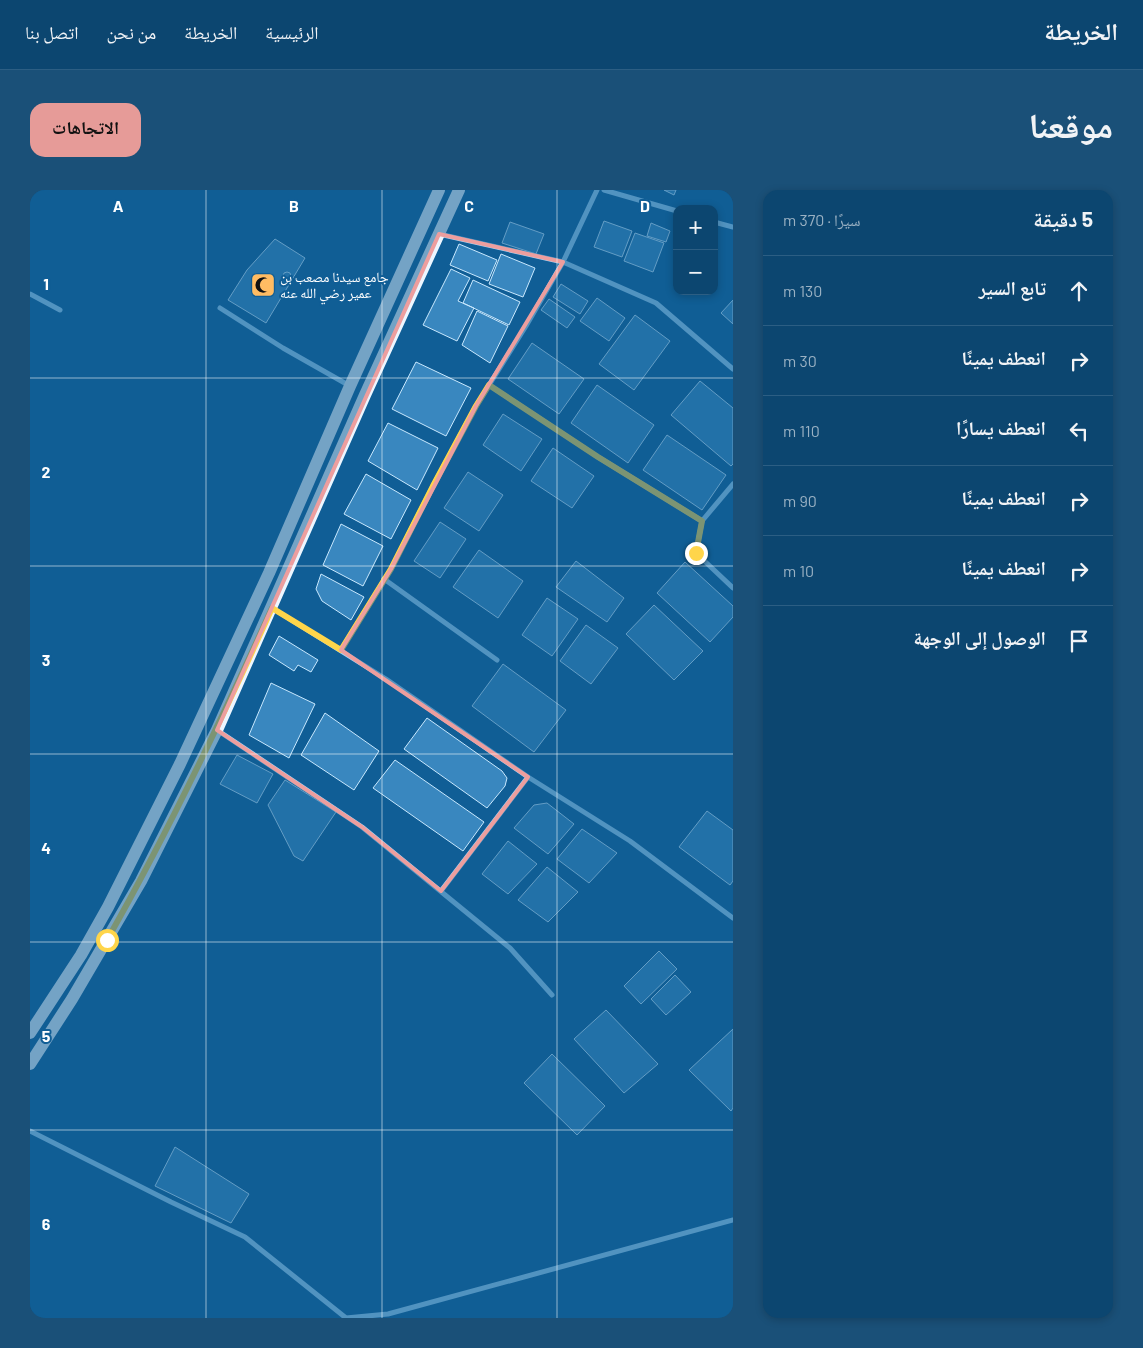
<!DOCTYPE html>
<html lang="ar">
<head>
<meta charset="utf-8">
<style>
	body { margin:0; font-family:Barlow,"Noto Naskh Arabic",sans-serif; background:#1a5078; color:#f1f3f6; direction:rtl }
	.controls { position:absolute; right:15px; top:15px; display:grid; overflow:hidden; border-radius:10px; box-shadow:0 2px 8px #0003 }
	.controls button { width:45px; height:45px; display:grid; place-items:center; padding:0; border:0; border-bottom:1px solid #2c5e83; background:#0c4670; color:#f1f3f6; font:25px sans-serif }
	.stop { position:absolute; width:15px; height:15px; margin:-11px; border:4px solid #ffd54a; border-radius:50%; background:#fff }
	.stop.end { background:#ffd54a; border-color:#fff; box-shadow:0 1px 5px #0008 }
	.list { margin:0; padding:0; list-style:none }
	h2 { display:flex; justify-content:space-between; align-items:center; height:65px; margin:0; padding:0 20px; font-size:21px }
	h2 small { font-size:16px; font-weight:400; color:#9ab1c3 }
	.list li { display:grid; grid-template-columns:32px 1fr auto; gap:15px; align-items:center; box-sizing:border-box; height:70px; padding:0 20px; border-top:1px solid #2c5e83 }
	.list b { display:block; font-size:19px; white-space:nowrap }
	.list em { font-size:16px; font-style:normal; color:#9ab1c3 }
	.icon { flex:none; width:28px; height:28px; fill:none; stroke:currentColor; stroke-width:2; stroke-linecap:round; stroke-linejoin:round }
	.map { position:relative; flex:none; width:703px; height:1128px; overflow:hidden; direction:ltr; border-radius:15px }
	header { display:flex; align-items:center; gap:30px; box-sizing:border-box; height:70px; padding:0 25px; background:#0c4670; border-bottom:1px solid #2c5e83 }
	header strong { font-size:24px }
	nav { display:flex; gap:28px; margin-inline-start:auto; font-size:18px }
	.intro { display:flex; align-items:center; justify-content:space-between; box-sizing:border-box; height:120px; padding:0 30px }
	h1 { margin:0; font-size:35px }
	.button { padding:12px 22px; border-radius:15px; background:#e69b98; color:#111; font-size:18px; font-weight:700 }
	main { display:flex; gap:30px; padding:0 30px }
	aside { flex:1; background:#0c4670; border-radius:15px; box-shadow:0 2px 8px #0003 }
	.map>svg:first-child { display:block }
</style>
</head>
<body>
<header>
<strong>الخريطة</strong>
<nav><a>الرئيسية</a><a>الخريطة</a><a>من نحن</a><a>اتصل بنا</a></nav>
</header>
<div class="intro"><h1>موقعنا</h1><a class="button">الاتجاهات</a></div>
<main>
<aside>
<h2>5 دقيقة<small>سيرًا · 370 m</small></h2>
<ul class="list">
<li><svg class="icon" aria-label="ahead" viewBox="0 0 24 24"><path d="M12 20V5M6 11l6-6 6 6"/></svg><div><b>تابع السير</b></div><em>130 m</em></li>
<li><svg class="icon" aria-label="right" viewBox="0 0 24 24"><path d="M7 20v-9h11M14 6l5 5-5 5"/></svg><div><b>انعطف يمينًا</b></div><em>30 m</em></li>
<li><svg class="icon" aria-label="left" viewBox="0 0 24 24"><path d="M17 20v-9H6M10 6l-5 5 5 5"/></svg><div><b>انعطف يسارًا</b></div><em>110 m</em></li>
<li><svg class="icon" aria-label="right" viewBox="0 0 24 24"><path d="M7 20v-9h11M14 6l5 5-5 5"/></svg><div><b>انعطف يمينًا</b></div><em>90 m</em></li>
<li><svg class="icon" aria-label="right" viewBox="0 0 24 24"><path d="M7 20v-9h11M14 6l5 5-5 5"/></svg><div><b>انعطف يمينًا</b></div><em>10 m</em></li>
<li><svg class="icon" aria-label="arrive" viewBox="0 0 24 24"><path d="M6 21V4h12l-3 4 3 4H6"/></svg><div><b>الوصول إلى الوجهة</b></div></li>
</ul>
</aside>
<div class="map">
<svg width="703" height="1128" viewBox="0 0 703 1128">
	<rect width="100%" height="100%" fill="#105e96"/>
	<path fill="#3987bf" stroke="#c8e8fe" d="M634,0H646L644,5Z
		M574,31L602,41L592,67L564,57Z
		M480,32L514,44L506,64L472,53Z
		M621,33L640,41L636,52L617,46Z
		M605,43L634,53L623,82L594,71Z
		M245,49L275,68L236,133L198,110L217,80Z
		M429,54L467,70L458,91L420,75Z
		M471,64L505,78L493,107L459,94Z
		M421,79L440,88L428,111L444,118L427,151L393,135Z
		M253 86a4 4 0 1 1 8 0a4 4 0 1 1-8 0Z
		M443,90L490,112L479,135L433,113Z
		M531,94L558,111L550,124L523,107Z
		M567,108L595,128L579,151L550,131Z
		M519,109L545,127L537,138L511,120Z
		M703,110V134L691,123Z
		M447,121L478,136L460,173L432,155Z
		M605,125L640,151L604,200L569,174Z
		M502,153L554,189L529,224L478,189Z
		M386,172L441,198L416,246L362,219Z
		M670,191L703,218V274L701,276L641,225Z
		M567,195L624,235L598,273L541,233Z
		M473,224L512,249L491,281L453,255Z
		M358,233L408,258L387,300L338,271Z
		M637,245L696,285L672,320L613,280Z
		M523,258L564,286L542,318L501,291Z
		M438,282L473,305L449,341L414,318Z
		M336,284L381,310L361,349L314,324Z
		M410,332L436,349L410,388L384,371Z
		M311,334L353,356L333,396L293,375Z
		M449,360L493,391L468,428L423,397Z
		M546,371L594,408L577,432L526,397Z
		M655,372L703,416V427L680,452L627,403Z
		M291,384L334,407L321,430L292,411L286,399Z
		M517,408L548,429L522,466L492,445Z
		M624,415L673,461L644,490L596,444Z
		M556,435L588,458L561,494L530,471Z
		M249,446L288,470L281,482L268,475L264,481L239,465Z
		M473,474L536,520L504,562L442,516Z
		M241,493L285,514L259,568L219,545Z
		M295,523L349,561L324,600L271,565Z
		M397,528L472,581L477,588L475,596L457,618L374,559Z
		M207,565L243,584L227,613L190,594Z
		M365,570L454,632L433,661L343,598Z
		M255,590L306,622L273,671L264,666L238,615Z
		M517,613L544,634L518,664L484,638L504,615Z
		M677,621L703,640V691L700,695L649,657Z
		M552,639L587,663L559,693L527,669Z
		M478,651L507,674L478,704L452,684Z
		M517,677L548,702L518,732L488,710Z
		M629,761L647,779L611,814L594,796Z
		M645,785L661,802L636,825L621,809Z
		M576,820L628,874L594,903L544,849Z
		M703,839V918L701,921L659,880Z
		M522,864L575,916L547,945L494,893Z
		M145,957L219,1004L201,1033L125,996Z"/>
	<g fill="none" stroke-linecap="round" stroke-linejoin="round">
		<path stroke="#a0d2f4" stroke-width="5" d="M574,0L647,21
			M684,32L703,37
			M409,44L533,72L626,113L703,179
			M0,104L30,120
			M190,118L253,158L320,196
			M459,195L568,267L672,331
			M703,294L672,331L666,363L703,398
			M354,389L467,470
			M242,418L356,489L498,587L600,651L703,728
			M311,460L361,379L403,296L446,216L496,136L533,72L567,0
			M187,540L332,637L480,758L522,805
			M411,701L498,587
			M0,941L141,1012L215,1047L316,1128L358,1124L703,1030"/>
		<path stroke="#edf6ff" stroke-width="12" d="M0,843L51,765L78,717L150,574L239,383L320,196L409,0
			M0,874L42,809L111,691L187,540L335,205L429,0"/>
	</g>
	<g fill="none" stroke-linecap="round" stroke-linejoin="round">
		<path stroke="#ffd54a" stroke-width="6" d="M77,750C138,643 191,531 242,418L311,460L361,379L403,296L446,216L459,195L568,267L672,331L666,363"/>
	</g>
	<path d="M0 0H703V1128H0ZM409,44L533,72L446,216L361,379L311,460L498,587L411,701L332,637L187,540Z" fill="#105e96" fill-opacity=".55" fill-rule="evenodd"/>
	<path fill="none" stroke="#ed9e9e" stroke-width="4" stroke-linejoin="round" d="M409,44L533,72L446,216L361,379L311,460L498,587L411,701L332,637L187,540Z"/>
	<path fill="none" stroke="#fff" stroke-width="1" stroke-opacity="0.55" d="M176,0V1128M352,0V1128M527,0V1128M0,188H703M0,376H703M0,564H703M0,752H703M0,940H703"/>
	<defs>
		<symbol id="mosque-square" viewBox="-11 -11 22 22"><rect x="-9" y="-9" width="18" height="18" rx="4" fill="#ffbc63" stroke="#105e96"/><path d="M3.5-4.9A6 6 0 1 0 3.5 4.9A5 5 0 1 1 3.5-4.9Z" fill="#111"/></symbol>
	</defs>
	<g fill-rule="evenodd">
		<use href="#mosque-square" x="219" y="81" width="28" height="28"/>
	</g>
	<g text-anchor="middle" stroke-width="4" stroke-linejoin="round" paint-order="stroke">
		<g font-size="14" fill="#fff" stroke="#105e96" text-anchor="start">
			<text x="250" y="92">جامع سيدنا مصعب بن<tspan x="250" dy="16">عمير رضي الله عنه</tspan></text>
		</g>
	</g>
	<g font-size="16" text-anchor="middle" font-weight="bold" fill="#fff" stroke="#105e96" stroke-width="4" stroke-linejoin="round" paint-order="stroke">
		<text x="88" y="22">A</text>
		<text x="264" y="22">B</text>
		<text x="439" y="22">C</text>
		<text x="615" y="22">D</text>
		<text x="16" y="100">1</text>
		<text x="16" y="288">2</text>
		<text x="16" y="476">3</text>
		<text x="16" y="664">4</text>
		<text x="16" y="852">5</text>
		<text x="16" y="1040">6</text>
	</g>
</svg>
<div class="controls">
<button>+</button>
<button>−</button>
</div>
<div class="stop" style="left:77px;top:750px"></div>
<div class="stop end" style="left:666px;top:363px"></div>
</div>
</main>
</body>
</html>
